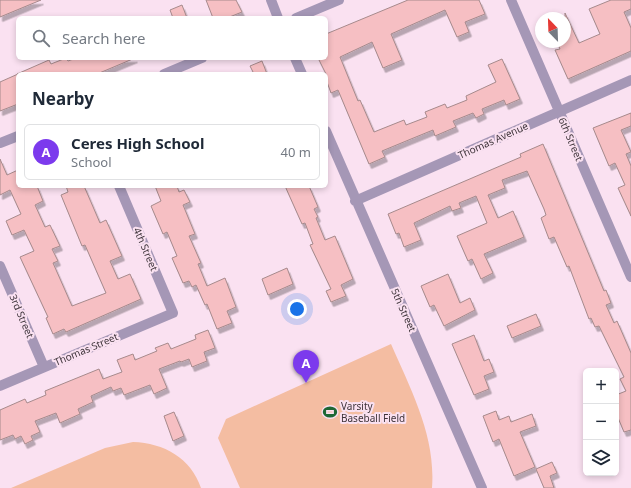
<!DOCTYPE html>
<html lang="en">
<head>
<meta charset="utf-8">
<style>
	body { margin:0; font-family:"Noto Sans",sans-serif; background:#f2f2f3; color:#1f2937 }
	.controls { position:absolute; right:12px; bottom:12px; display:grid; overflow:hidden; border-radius:6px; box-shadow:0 2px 6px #0003 }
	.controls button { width:36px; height:36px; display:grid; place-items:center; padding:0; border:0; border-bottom:1px solid #e0e1e3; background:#fff; color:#1f2937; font:20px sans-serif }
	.compass { position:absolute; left:535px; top:12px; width:36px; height:36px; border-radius:50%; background:#fff; box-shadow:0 2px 6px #0003; rotate:337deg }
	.you { position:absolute; left:297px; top:309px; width:14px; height:14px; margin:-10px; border:3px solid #fff; border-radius:50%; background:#1a73e8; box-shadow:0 0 0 6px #1a73e833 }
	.badge { display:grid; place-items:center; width:26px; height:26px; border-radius:50%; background:#7c3aed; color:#fff; font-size:13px; font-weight:700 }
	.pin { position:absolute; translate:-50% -33px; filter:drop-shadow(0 1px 2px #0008) }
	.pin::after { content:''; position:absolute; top:21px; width:14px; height:12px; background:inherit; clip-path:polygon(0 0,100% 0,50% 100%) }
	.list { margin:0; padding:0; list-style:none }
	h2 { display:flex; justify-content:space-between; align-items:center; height:52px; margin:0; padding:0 16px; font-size:17px }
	h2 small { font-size:13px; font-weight:400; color:#747a83 }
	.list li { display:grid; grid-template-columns:26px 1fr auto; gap:12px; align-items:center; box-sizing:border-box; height:56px; margin:0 8px 8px; padding:0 8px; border:1px solid #e0e1e3; border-radius:6px }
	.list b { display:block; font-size:15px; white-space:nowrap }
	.list p { margin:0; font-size:13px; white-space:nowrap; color:#747a83 }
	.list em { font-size:13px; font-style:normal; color:#747a83 }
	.icon { flex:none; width:22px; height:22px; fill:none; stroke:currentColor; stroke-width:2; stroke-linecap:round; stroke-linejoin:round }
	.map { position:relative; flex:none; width:631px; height:488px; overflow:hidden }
	.search { position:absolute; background:#fff; box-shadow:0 2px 6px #0003; left:16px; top:16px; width:312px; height:44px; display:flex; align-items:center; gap:10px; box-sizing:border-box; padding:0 14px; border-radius:6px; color:#747a83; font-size:15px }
	.panel { position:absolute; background:#fff; box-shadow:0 2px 6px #0003; left:16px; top:72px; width:312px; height:116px; border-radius:6px }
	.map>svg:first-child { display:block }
</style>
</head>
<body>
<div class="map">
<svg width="631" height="488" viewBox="0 0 631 488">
	<defs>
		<filter id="shadow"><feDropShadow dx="2.5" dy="4.5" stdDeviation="0" flood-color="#0004"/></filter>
	</defs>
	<rect width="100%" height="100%" fill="#fae1f1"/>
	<path fill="#f4bda2" d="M391,344C411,390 436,436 432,488H240L218,438L226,419Z
		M133,442C164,443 191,458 201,488H11L105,448Z"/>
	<path fill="#f6bfc3" stroke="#a68a8c" filter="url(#shadow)" d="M0,0H41L0,17Z
		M206,0H236L242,12L227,18H213Z
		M408,0H479L485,14L465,22L469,32L457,37L445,10L391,34L402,60L383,68L372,42L340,57L358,101L360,100L374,132L404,120L406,125L427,117L425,112L445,104L447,108L467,100L466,96L496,82L488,65L502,59L520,99L506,105L504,100L482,109L484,114L476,118L473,113L453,121L456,127L435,136L433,130L411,139L382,151L385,157L369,164L338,90L331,93L327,82L326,74L318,58H326V34Z
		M611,0H631V9L624,12L631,28V51L568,79L555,50L560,49L557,42H565V13L579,43L600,34L589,9Z
		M182,5L187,18H173L170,10Z
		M66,58L68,61L76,58H135L97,74H17L49,60L51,64Z
		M262,61L267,74H254L250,66Z
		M18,74V104L0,111V82Z
		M631,113V126L621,130L631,152L626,154L631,166V216L618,188L625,185L615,163L609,166L593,128Z
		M543,144L604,291L606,290L611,303L606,305L614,323L617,321L631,353V430L624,432L616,413V395L626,391L620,379L624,377L599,326L595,327L591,318L589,319L569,266L567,267L554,237L549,239L541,218L546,215L544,209L527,171L502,180L505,188L488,195L498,218L513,211L524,237L484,254L493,273L481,279L472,259L468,261L457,236L487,223L476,196L459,203L461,208L452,211L450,206L414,223L421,240L404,247L399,233L396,234L388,214L521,157L520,154Z
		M0,159L7,175L18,170V186H37L43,201L35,205L45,227L50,225L60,246L52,249L58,261L53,263L72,306L106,293L85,245L82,246L61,195L68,192L66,186H84L100,223L106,220L122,256L110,261L118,279L130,274L141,299L66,332L64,329L53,334L46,318L48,317L20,257L34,251L24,230L12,235L6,221L21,214L10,190L0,195Z
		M155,186H177L179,192L184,190L190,202L183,205L195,234L189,236L201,263L198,264L207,286L225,278L236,307L227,311L232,323L217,329L207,304L205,305L196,285L192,287L189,281L183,283L172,258L177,256L167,232L163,234L151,206L161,201Z
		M285,186H309L318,207L314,209L318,217L316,218L325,240L335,236L353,279L341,285L346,296L331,302L326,291L331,289L310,245L313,244L305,223L302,224Z
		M287,268L293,284L268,295L262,279Z
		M448,274L460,303L470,298L475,310L444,326L434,305L430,307L421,286Z
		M536,314L541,326L512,338L507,326Z
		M208,330L215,348L204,352L207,361L192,367L189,359L181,362L180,361L159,369L167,388L154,394L150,385L124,395L121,388L113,391L111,387L91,396L93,402L78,409L80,414L60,423L56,413L35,421L40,432L31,436L33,440L25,444L21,436L15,439L13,435L0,440V410L25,399L27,403L46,395L45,391L99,369L103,379L122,372L117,360L133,354L135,360L157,351L155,348L168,343L171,349L196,339L195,335Z
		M474,335L484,361L489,359L494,372L484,376L489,389L474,395L452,344Z
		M496,411L499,420L509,416L511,422L532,414L536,426L520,432L535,467L514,476L499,439L493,442L483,416Z
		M174,412L184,436L173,441L164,416Z
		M552,462L557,473L550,476L554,488H544L536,469Z"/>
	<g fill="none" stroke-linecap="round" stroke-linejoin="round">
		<path stroke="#a597b6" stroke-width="10" d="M271,0L278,18
			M511,0L631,277
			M296,18L339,0
			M295,58L302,74
			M164,74L202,58
			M326,131L482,488
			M0,143L18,136
			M355,201L631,80
			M0,266L44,367
			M0,386L173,313L119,186"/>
	</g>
	<defs>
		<symbol id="stadium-bare" viewBox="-9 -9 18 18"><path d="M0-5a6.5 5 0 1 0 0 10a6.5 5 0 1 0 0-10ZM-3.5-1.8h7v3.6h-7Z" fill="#1f6734" stroke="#fae1f1" stroke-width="2.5" paint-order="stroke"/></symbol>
	</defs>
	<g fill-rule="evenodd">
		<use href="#stadium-bare" x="320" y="402" width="20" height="20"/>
	</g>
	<g text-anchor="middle" stroke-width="4" stroke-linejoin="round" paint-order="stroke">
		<g font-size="10" fill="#3e343a" stroke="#fae1f1">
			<text transform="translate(571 139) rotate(67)" y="4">6th Street</text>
			<text transform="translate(493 140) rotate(-24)" y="4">Thomas Avenue</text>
			<text transform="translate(146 249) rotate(67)" y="4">4th Street</text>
			<text transform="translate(404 310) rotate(66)" y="4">5th Street</text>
			<text transform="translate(22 316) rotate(67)" y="4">3rd Street</text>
			<text transform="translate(86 349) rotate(-23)" y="4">Thomas Street</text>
		</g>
		<g font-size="10" fill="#3e343a" stroke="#fae1f1" text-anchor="start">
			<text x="341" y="410">Varsity<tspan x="341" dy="12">Baseball Field</tspan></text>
		</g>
	</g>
</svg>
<div class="controls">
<button>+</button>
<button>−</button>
<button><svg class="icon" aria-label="layers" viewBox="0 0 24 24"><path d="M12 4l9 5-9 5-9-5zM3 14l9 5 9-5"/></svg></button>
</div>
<svg class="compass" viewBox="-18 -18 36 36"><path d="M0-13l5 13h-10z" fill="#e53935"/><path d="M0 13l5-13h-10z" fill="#747a83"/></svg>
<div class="you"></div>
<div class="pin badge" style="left:306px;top:383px">A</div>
<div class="search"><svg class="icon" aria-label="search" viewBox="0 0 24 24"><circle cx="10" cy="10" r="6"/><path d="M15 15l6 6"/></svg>Search here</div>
<section class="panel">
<h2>Nearby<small></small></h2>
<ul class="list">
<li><span class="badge">A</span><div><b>Ceres High School</b><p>School</p></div><em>40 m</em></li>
</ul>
</section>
</div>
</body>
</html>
